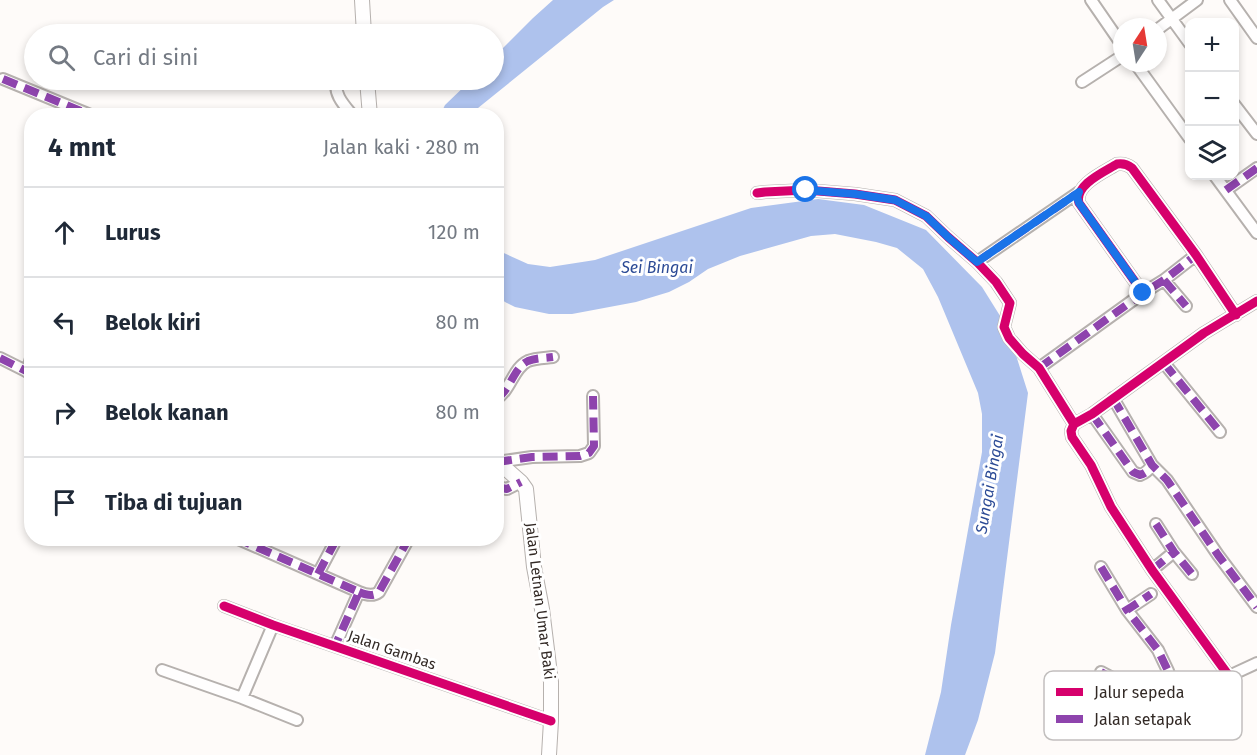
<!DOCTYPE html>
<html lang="id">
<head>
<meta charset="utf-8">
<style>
	body { margin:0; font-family:"Fira Sans",sans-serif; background:#f6f6f7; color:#1f2937 }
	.controls { position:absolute; right:18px; top:18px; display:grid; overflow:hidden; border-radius:12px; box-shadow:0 3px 9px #0003 }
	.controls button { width:54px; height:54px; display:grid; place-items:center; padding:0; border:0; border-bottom:2px solid #e0e1e3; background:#fff; color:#1f2937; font:30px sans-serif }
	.compass { position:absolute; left:1113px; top:18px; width:54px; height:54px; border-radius:50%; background:#fff; box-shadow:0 3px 9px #0003; rotate:12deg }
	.stop { position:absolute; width:18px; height:18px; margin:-14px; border:4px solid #1a73e8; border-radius:50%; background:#fff }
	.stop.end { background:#1a73e8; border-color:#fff; box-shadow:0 2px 6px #0008 }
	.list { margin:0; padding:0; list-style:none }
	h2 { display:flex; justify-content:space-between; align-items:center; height:78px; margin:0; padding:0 24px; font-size:26px }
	h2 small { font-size:20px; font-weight:400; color:#747a83 }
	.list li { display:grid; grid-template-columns:39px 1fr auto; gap:18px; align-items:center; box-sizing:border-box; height:90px; padding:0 24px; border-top:2px solid #e0e1e3 }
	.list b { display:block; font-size:22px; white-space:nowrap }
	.list em { font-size:20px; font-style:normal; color:#747a83 }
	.icon { flex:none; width:33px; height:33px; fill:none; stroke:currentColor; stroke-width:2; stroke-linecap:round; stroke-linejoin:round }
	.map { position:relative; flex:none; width:1257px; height:755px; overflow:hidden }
	.search { position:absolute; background:#fff; box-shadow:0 3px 9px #0003; left:24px; top:24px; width:480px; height:66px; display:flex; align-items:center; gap:15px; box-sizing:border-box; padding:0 21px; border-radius:33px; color:#747a83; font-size:22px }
	.panel { position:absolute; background:#fff; box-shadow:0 3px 9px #0003; left:24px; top:108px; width:480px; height:438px; border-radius:24px }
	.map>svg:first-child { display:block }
</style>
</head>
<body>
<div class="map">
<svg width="1257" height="755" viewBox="0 0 1257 755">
	<rect width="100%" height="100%" fill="#fefbf9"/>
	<path fill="#aec2ed" d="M553,0H614L603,7L478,108L474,115H440L445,105L471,80H494V57L533,18Z
		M818,199L864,205L926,230L982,287L1007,327L1028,393L995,653L978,720L965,755H925L941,692L951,625L982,452V414L978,393L938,297L923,269L897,248L876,242L835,234L811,236L740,256L708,269L689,282L669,292L636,302L572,314H549L515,307L505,302L497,295V250L528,264L550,267L595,260L751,208Z"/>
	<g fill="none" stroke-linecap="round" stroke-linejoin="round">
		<defs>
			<path id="minor" d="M1091,0L1122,45
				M1158,0L1190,44
				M1230,0L1257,38
				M1158,29L1197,0
				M1135,63L1190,139
				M3,79L93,116
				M337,80C333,94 344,105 353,116
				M1082,82L1122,56
				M1234,104L1257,134
				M1215,176L1257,233
				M1226,190L1257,168
				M757,193L765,192L806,190L855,194L895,200L926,216L948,237L977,262L996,282L1010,303L1004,327L1009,338L1023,354L1039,368L1074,424
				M977,262L1079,192
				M1164,280L1186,306
				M1143,293L1079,203C1074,185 1104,172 1117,164C1123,163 1127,164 1132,168L1196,255L1236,315
				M0,358L32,374
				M1164,363L1220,432
				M1039,368L1143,293L1164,280L1196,255
				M27,372L32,355
				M1113,398L1152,465L1167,480L1218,555L1257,607
				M496,399C511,390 513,368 528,361C535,358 545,358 553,357
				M1092,414L1133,472L1140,475C1146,473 1149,470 1152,465
				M497,462L532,457L580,456L589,453L594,446L593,396
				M496,487L507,489L521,482
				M1156,524L1174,552L1192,574
				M236,538L359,592L335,646
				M1101,567L1127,610
				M1152,570L1174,552
				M318,574L337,538
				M359,592C366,595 373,597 379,592L409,538
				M1151,594L1127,610L1158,650L1168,671L1177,699
				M224,606L273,625L551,721
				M162,670L242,698L297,720
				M1101,672L1152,699L1163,702L1177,699L1213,687L1229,676L1257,663
				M1229,676L1152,570L1111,507L1091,465L1072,437L1071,431L1074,424L1092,414L1204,333L1257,301
				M242,698L273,625"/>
			<path id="tertiary" d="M362,0L364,34
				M367,80L370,116
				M496,460L521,482L526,489L534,567L542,609L551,682V721L549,755"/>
		</defs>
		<use href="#minor" stroke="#b6b1ae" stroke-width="14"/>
		<use href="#tertiary" stroke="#b6b1ae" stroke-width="16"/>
		<use href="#minor" stroke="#fffefe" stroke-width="10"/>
		<use href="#tertiary" stroke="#fffefe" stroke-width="14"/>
		<path stroke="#8e44ad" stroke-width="8" stroke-dasharray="15 8" stroke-linecap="butt" d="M3,79L93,116
			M1226,190L1257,168
			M977,262L1079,192
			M1164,280L1186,306
			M0,358L32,374
			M1164,363L1220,432
			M1039,368L1143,293L1164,280L1196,255
			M27,372L32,355
			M1113,398L1152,465L1167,480L1218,555L1257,607
			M496,399C511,390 513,368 528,361C535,358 545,358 553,357
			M1092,414L1133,472L1140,475C1146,473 1149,470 1152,465
			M497,462L532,457L580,456L589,453L594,446L593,396
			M496,487L507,489L521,482
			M1156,524L1174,552L1192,574
			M236,538L359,592L335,646
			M1101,567L1127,610
			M1152,570L1174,552
			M318,574L337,538
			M359,592C366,595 373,597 379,592L409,538
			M1101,672L1152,699L1163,702L1177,699L1168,671L1158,650L1127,610L1151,594"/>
		<defs>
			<path id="cycleway" d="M757,193L765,192L806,190L855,194L895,200L926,216L948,237L977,262L996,282L1010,303L1004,327L1009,338L1023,354L1039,368L1074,424
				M1143,293L1079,203C1074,185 1104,172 1117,164C1123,163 1127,164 1132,168L1196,255L1236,315
				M224,606L273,625L551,721
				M1229,676L1152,570L1111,507L1091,465L1072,437L1071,431L1074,424L1092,414L1204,333L1257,301"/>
		</defs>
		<use href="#cycleway" stroke="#fff" stroke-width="13"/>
		<use href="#cycleway" stroke="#d6006c" stroke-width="9"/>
	</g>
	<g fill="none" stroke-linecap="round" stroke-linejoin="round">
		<path stroke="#1a73e8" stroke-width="8" d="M806,190L855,194L895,200L926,216L948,237L977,262L1079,192L1077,197L1079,203L1143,293"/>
	</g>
	<g text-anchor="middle" stroke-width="6" stroke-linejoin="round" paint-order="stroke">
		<g font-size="15" fill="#322925" stroke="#fff">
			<text transform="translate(540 601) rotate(83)" y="5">Jalan Letnan Umar Baki</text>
			<text transform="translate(392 650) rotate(19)" y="5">Jalan Gambas</text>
		</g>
		<g font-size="16" font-style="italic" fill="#2b4a95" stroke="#fff">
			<text x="657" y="273">Sei Bingai</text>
			<text transform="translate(989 484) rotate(-80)" y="6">Sungai Bingai</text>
		</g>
	</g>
	<rect x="1044" y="671" width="198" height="69" rx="9" fill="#fff" stroke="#c2bfbe" stroke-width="1.5"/>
	<rect x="1056" y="688" width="27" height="8" fill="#d6006c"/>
	<rect x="1056" y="715" width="27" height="8" fill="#8e44ad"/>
	<g font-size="16" fill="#322925">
		<text x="1094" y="698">Jalur sepeda</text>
		<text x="1094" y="725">Jalan setapak</text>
	</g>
</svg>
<div class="controls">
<button>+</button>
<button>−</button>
<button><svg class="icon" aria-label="layers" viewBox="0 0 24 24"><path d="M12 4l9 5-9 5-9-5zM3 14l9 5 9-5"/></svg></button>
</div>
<svg class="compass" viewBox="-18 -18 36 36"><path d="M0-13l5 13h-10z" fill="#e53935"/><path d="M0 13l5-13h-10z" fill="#747a83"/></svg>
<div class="stop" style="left:806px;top:190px"></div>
<div class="stop end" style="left:1143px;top:293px"></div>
<div class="search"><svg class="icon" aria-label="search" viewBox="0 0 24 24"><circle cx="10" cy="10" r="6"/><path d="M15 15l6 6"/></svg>Cari di sini</div>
<section class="panel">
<h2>4 mnt<small>Jalan kaki · 280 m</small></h2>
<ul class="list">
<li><svg class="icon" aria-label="ahead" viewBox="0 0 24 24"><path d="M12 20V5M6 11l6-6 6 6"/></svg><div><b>Lurus</b></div><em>120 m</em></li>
<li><svg class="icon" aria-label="left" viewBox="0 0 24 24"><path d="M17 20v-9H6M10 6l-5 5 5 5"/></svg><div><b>Belok kiri</b></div><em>80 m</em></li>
<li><svg class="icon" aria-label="right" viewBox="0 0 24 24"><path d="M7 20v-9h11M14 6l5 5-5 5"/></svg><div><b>Belok kanan</b></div><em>80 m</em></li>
<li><svg class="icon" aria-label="arrive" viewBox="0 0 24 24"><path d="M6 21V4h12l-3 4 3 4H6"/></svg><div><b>Tiba di tujuan</b></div></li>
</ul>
</section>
</div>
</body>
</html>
